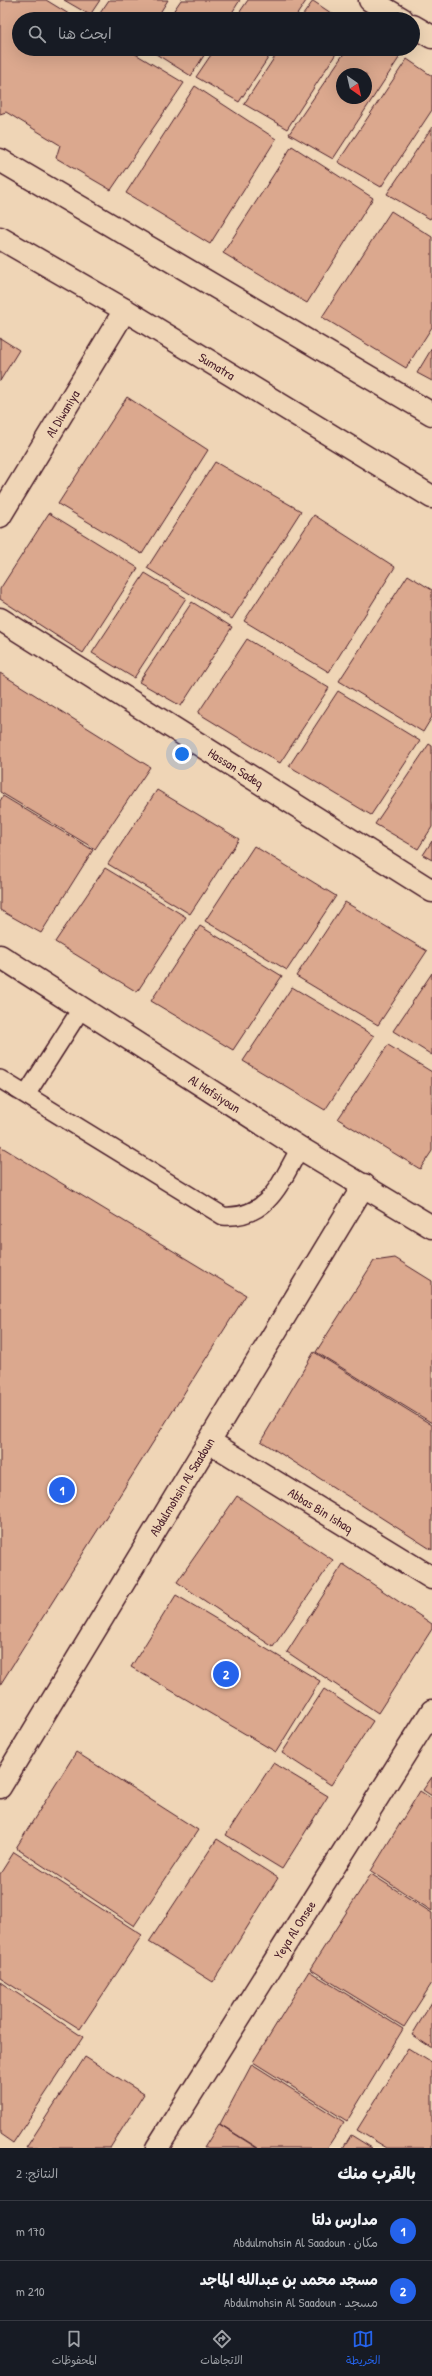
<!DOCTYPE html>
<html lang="ar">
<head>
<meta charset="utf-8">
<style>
	body { margin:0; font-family:"Patrick Hand","Playpen Sans Arabic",sans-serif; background:#20242c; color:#f1f3f6; direction:rtl }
	.compass { position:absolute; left:336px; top:68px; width:36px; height:36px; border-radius:50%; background:#171b24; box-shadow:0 4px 16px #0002; rotate:146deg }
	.you { position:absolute; left:182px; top:754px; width:14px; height:14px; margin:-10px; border:3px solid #fff; border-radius:50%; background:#1a73e8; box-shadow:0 0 0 6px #1a73e833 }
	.badge { display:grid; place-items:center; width:26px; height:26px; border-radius:50%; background:#2563eb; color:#fff; font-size:13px; font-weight:700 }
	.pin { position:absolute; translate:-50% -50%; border:2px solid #fff; box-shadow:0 1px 4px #0006 }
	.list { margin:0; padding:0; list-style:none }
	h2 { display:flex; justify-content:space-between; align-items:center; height:52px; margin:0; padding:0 16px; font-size:17px }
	h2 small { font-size:13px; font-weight:400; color:#9ea1a6 }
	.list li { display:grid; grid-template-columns:26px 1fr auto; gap:12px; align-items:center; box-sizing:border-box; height:60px; padding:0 16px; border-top:1px solid #363941 }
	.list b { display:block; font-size:15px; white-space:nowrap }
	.list p { margin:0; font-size:13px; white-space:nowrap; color:#9ea1a6 }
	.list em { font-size:13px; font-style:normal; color:#9ea1a6 }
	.icon { flex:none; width:22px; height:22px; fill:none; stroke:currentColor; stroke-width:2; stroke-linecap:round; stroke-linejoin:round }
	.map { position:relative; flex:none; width:432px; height:2148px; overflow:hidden; direction:ltr }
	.search { position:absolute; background:#171b24; box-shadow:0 4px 16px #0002; left:12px; right:12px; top:12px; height:44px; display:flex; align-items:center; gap:10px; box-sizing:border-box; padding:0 14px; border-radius:22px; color:#9ea1a6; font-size:15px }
	.sheet { height:172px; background:#171b24 }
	nav { display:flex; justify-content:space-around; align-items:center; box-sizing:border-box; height:56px; border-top:1px solid #363941; background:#171b24; font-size:11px; color:#9ea1a6 }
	nav a { display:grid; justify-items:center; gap:2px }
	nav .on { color:#2563eb }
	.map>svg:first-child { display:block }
</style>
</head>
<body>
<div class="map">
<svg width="432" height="2148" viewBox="0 0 432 2148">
	<rect width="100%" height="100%" fill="#efd5b6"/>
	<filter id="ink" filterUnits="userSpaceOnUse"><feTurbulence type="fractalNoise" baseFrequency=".025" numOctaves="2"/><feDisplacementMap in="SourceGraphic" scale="8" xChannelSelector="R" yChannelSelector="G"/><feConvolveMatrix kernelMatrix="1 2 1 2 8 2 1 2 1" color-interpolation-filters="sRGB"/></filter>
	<g filter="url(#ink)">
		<path fill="#dba88e" stroke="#4a1f2b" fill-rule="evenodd" d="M0,0H46L77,19H19V49H127L184,83L111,190L56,158L60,145L6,112L0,114Z
			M64,0H100L90,15Z
			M109,0H168L156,19H96Z
			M181,0H240L228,19H168Z
			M248,0H303L306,1L294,19H235Z
			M313,1L340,19H300Z
			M148,49H208L191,76Z
			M215,49H274L239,102L196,77Z
			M280,49H339L287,129L244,104Z
			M347,49H386L399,58L333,159L289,134ZM342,74H366V98H342Z
			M407,59L432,76V110L381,187L338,162Z
			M195,86L276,139L210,244L126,193Z
			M432,127V216L430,219L387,194Z
			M292,146L373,198L307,303L223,253Z
			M391,211L432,237V327L406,368L322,317Z
			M0,338L19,350L0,381Z
			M432,348V381L417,373Z
			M127,397L208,450L142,554L58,504Z
			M215,462L301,511L232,619L147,568Z
			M49,513L138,568L83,653L0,599V589Z
			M314,515L395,567L329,672L244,621Z
			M145,573L186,598L134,678L92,653Z
			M408,575L432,590V717L423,732L339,681Z
			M192,602L232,627L181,706L139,682Z
			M247,639L329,688L280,763L198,713Z
			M0,673L150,767L95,849L0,792Z
			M338,691L420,741L371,815L289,766Z
			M429,744L432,746V827L418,849L375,824Z
			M157,790L239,839L190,914L108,864Z
			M3,796L93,850L41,933L0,910V801Z
			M432,841V860L423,855Z
			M254,846L336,896L287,970L205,921Z
			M105,868L186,917L137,992L55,942Z
			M345,902L427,951L378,1025L296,976Z
			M200,926L282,976L233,1050L151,1001Z
			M432,973V1055L393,1031Z
			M292,987L374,1036L325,1110L243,1061Z
			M388,1045L432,1072V1151L420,1169L338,1119Z
			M0,1146L246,1295L0,1685Z
			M395,1258L432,1281V1423L316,1352L374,1261Z
			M314,1352L432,1425V1550L261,1441Z
			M237,1496L333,1560L273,1647L177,1582Z
			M343,1564L432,1624V1629L378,1713L287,1652Z
			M176,1595L320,1681L276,1752L131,1667Z
			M324,1689L373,1721L331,1785L282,1753Z
			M76,1752L198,1830L134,1926L16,1848Z
			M273,1763L328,1796L282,1869L226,1835Z
			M432,1777V1796L423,1790Z
			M420,1791L432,1799V1911L371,1871Z
			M217,1839L278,1878L213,1982L149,1942Z
			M14,1852L142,1935L80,2029L0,1978V1874Z
			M371,1874L432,1913V1983L404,2027L310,1969Z
			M309,1971L403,2029L347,2121L253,2062Z
			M0,1982L83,2037L13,2143L0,2134Z
			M432,2002V2048L412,2035Z
			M408,2048L432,2063V2148H387L357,2130Z
			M85,2057L144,2094L110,2148H26Z
			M252,2064L344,2122L327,2148H258L220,2124Z
			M219,2124L257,2148H204Z
			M351,2135L372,2148H343Z"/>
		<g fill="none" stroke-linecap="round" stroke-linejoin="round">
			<defs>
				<path id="service" d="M0,1079L223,1216C269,1219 281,1181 300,1148
					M26,1095L81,1009"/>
				<g id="minor">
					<path d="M370,0L402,19"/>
					<path d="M413,26L432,37"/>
					<path d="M0,160L432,414"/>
					<path id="s1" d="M0,238L125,310L432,497"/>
					<path id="s2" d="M0,516L125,310"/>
					<path id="s3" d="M0,619L432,891"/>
					<path id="s4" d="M0,956L300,1148L432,1227"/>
					<path id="s5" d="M210,1442L432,1578"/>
					<path id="s6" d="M0,1787L364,1185"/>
					<path id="s7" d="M157,2148L432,1711"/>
				</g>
			</defs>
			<use href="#service" stroke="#4a1f2b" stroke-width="20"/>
			<use href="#minor" stroke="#4a1f2b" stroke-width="25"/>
			<use href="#service" stroke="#efd5b6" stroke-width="17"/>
			<use href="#minor" stroke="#efd5b6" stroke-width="22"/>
		</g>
	</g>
	<g text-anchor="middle" stroke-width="3.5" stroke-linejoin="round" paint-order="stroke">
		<g font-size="13" fill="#4a1f2b" stroke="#efd5b6">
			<text dy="5" stroke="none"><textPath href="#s1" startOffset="252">Sumatra</textPath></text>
			<text dy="5" stroke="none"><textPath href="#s2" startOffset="120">Al Diwaniya</textPath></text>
			<text dy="5" stroke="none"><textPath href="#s3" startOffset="279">Hassan Sadeq</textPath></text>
			<text dy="5" stroke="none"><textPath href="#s4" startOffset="255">Al Hafsiyoun</textPath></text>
			<text dy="5" stroke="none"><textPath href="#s6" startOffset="351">Abdulmohsin Al Saadoun</textPath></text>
			<text dy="5" stroke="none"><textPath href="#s5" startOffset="130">Abbas Bin Ishaq</textPath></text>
			<text dy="5" stroke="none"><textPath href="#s7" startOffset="258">Yeya Al Onsee</textPath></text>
		</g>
	</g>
</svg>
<svg class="compass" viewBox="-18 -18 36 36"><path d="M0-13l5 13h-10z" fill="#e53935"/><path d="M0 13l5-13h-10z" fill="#9ea1a6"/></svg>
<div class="you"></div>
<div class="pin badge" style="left:62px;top:1490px">1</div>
<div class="pin badge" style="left:226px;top:1674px">2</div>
<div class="search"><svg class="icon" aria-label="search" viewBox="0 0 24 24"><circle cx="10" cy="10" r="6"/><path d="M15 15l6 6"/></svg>ابحث هنا</div>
</div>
<section class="sheet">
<h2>بالقرب منك<small>النتائج: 2</small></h2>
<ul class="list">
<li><span class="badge">1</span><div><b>مدارس دلتا</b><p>مكان · Abdulmohsin Al Saadoun</p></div><em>170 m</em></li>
<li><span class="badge">2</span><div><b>مسجد محمد بن عبدالله الماجد</b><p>مسجد · Abdulmohsin Al Saadoun</p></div><em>210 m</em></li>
</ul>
</section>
<nav>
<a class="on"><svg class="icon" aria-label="map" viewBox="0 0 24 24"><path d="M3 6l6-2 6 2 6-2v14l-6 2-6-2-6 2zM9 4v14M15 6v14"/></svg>الخريطة</a>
<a><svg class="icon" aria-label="directions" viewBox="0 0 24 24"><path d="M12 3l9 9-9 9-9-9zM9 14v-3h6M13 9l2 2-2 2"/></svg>الاتجاهات</a>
<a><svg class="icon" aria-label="saved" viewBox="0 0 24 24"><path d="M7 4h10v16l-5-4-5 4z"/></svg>المحفوظات</a>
</nav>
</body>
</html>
